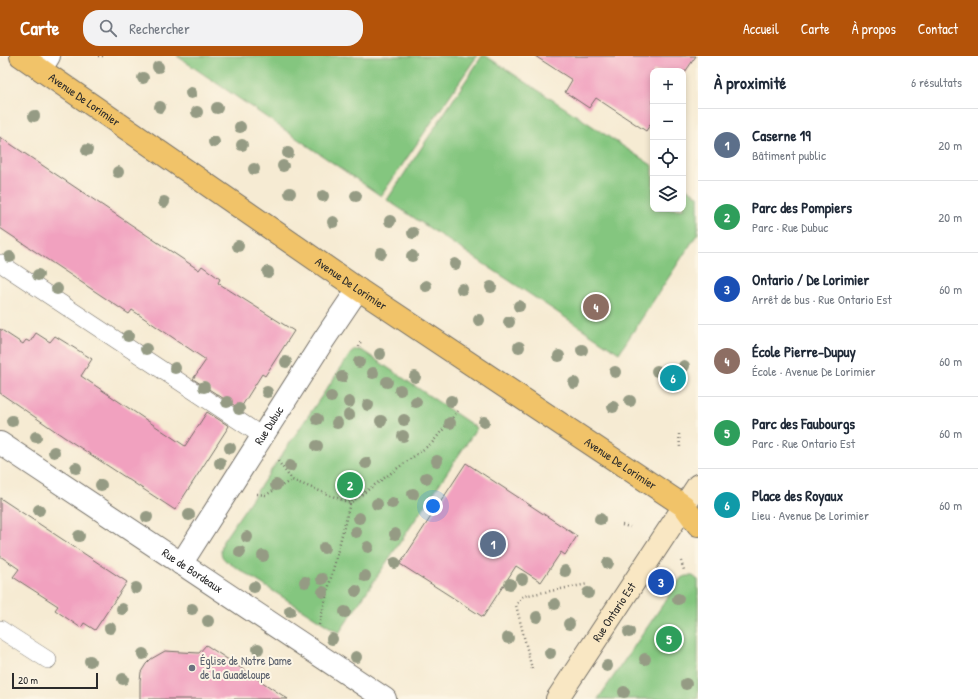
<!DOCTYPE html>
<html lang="fr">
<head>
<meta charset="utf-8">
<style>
	body { margin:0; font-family:"Patrick Hand",sans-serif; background:#f2f2f3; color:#1f2937 }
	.controls { position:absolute; right:12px; top:12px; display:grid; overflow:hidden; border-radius:8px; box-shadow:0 2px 6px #0003 }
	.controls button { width:36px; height:36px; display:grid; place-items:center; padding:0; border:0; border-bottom:1px solid #e0e1e3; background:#fff; color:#1f2937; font:20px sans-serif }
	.scale { position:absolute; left:12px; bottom:10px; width:86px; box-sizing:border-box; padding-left:4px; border:2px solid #2b2b2b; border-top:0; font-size:11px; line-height:14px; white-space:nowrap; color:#2b2b2b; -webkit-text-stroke:3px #fcf5e5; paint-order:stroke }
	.you { position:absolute; left:433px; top:450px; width:14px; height:14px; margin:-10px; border:3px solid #fff; border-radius:50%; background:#1a73e8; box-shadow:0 0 0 6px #1a73e833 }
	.badge { display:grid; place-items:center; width:26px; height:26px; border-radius:50%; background:#b45309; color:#fff; font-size:13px; font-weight:700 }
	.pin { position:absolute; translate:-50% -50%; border:2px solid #fff; box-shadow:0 1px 4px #0006 }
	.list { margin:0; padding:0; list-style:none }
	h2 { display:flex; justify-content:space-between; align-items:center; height:52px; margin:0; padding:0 16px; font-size:17px }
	h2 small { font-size:13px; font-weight:400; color:#747a83 }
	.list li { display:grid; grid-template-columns:26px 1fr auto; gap:12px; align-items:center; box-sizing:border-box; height:72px; padding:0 16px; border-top:1px solid #e0e1e3 }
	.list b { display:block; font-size:15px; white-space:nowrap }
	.list p { margin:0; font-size:13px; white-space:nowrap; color:#747a83 }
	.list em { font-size:13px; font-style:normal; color:#747a83 }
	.icon { flex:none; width:22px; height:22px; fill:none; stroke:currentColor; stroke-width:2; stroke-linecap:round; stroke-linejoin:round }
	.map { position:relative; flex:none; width:698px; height:643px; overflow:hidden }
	header { display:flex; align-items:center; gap:24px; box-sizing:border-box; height:56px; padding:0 20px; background:#b45309; color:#fff }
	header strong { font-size:19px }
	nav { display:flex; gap:22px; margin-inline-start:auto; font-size:14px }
	.search { width:280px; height:36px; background:#f2f2f3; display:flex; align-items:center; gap:10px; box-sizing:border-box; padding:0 14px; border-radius:16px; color:#747a83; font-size:15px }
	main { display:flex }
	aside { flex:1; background:#fff }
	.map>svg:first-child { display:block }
</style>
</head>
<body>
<header>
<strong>Carte</strong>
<div class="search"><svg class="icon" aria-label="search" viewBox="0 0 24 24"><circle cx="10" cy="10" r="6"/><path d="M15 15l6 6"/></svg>Rechercher</div>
<nav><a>Accueil</a><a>Carte</a><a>À propos</a><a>Contact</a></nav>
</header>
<main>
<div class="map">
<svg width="698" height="643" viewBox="0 0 698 643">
	<rect width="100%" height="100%" fill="#fcf5e5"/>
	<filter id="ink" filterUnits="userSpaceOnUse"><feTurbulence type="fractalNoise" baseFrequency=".025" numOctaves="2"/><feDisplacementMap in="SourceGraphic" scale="8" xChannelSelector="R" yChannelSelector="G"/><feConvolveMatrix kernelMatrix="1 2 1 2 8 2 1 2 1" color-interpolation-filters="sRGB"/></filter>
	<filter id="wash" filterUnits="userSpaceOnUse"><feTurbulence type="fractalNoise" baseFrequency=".012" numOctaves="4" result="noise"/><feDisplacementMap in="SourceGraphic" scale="16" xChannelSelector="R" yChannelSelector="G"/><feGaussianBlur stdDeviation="0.9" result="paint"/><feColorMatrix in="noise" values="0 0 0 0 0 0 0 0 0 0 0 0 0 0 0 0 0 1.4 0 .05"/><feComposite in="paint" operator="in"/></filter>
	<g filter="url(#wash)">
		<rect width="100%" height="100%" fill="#f6ebd3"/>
		<path fill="#84c67f" stroke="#587855" d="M177,0H477L381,140Z
			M482,0H486L653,110V153H683V130L698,140V177L619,297L387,144Z
			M355,294H360L366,297L477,372L339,577L226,505C219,499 221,494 223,485L351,297Z
			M686,520H693L698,524V643H598L681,522Z"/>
		<g id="blocks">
			<path fill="#f1a1bf" d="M535,0H696L683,19V15H653V64L646,75L596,42L589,52L565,36L572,24Z
				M0,81L199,214L202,210L220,223L218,227L294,275L265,320L262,318L240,353L193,323L206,304L132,254L129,258L0,172Z
				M0,273L23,288L26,284L30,286L36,277L50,286L55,280L92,303L81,320L185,390L207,356L229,370L175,454L64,381L0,337Z
				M466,407L577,480L565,499L561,496L541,526L516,510L483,561L400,508Z
				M0,442L127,526L95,574L84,567L81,572L55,554L58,550L13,521L19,513L0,500Z
				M206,589L288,643H140V625L141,616L146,608L151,603L165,595L199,597Z"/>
		</g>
	</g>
	<g filter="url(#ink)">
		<use href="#blocks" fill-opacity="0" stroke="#726e66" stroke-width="1"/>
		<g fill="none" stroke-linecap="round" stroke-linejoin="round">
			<defs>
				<path id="service" d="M0,207L262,380
					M0,573L48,604"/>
				<path id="pedestrian" d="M41,13L49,0"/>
				<g id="minor">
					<path id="s1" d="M0,387L385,643"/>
					<path id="s2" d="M181,508L323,285L358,233"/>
				</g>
				<g id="secondary">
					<path id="s3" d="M557,643L698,429"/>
				</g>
				<g id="primary">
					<path id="s4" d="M21,0L358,233L684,450L698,469"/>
				</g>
			</defs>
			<use href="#service" stroke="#726e66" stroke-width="18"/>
			<use href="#pedestrian" stroke="#726e66" stroke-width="24"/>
			<use href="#minor" stroke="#726e66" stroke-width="24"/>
			<use href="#secondary" stroke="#726e66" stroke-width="24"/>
			<use href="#primary" stroke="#726e66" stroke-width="24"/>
			<path stroke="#726e66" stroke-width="2.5" stroke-dasharray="1 3" stroke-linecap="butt" d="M98,0H104
				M359,291L361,284
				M679,378L680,391
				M278,405L292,424L350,447
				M257,438L266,439L292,424
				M622,469L630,471
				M681,505L684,514
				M319,569L350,447L432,387L458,355
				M532,613L516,549L523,540L588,528"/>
			<use href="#service" stroke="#fff" stroke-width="17"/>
			<use href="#pedestrian" stroke="#fff" stroke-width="22"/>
			<use href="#minor" stroke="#fff" stroke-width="22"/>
			<use href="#secondary" stroke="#f9e7c3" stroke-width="22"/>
			<use href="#primary" stroke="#f1c369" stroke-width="22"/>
		</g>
		<g fill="#959b84">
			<circle cx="158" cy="11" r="6"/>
			<circle cx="143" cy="22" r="6"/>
			<circle cx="191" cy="37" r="6"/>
			<circle cx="160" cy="51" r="6"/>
			<circle cx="217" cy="52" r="6"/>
			<circle cx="197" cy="56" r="6"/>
			<circle cx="34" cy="60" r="6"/>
			<circle cx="240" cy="71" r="6"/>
			<circle cx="214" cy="86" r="6"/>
			<circle cx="242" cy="89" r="6"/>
			<circle cx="87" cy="94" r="6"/>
			<circle cx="288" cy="97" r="6"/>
			<circle cx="283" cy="110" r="6"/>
			<circle cx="254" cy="113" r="6"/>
			<circle cx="118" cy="116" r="6"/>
			<circle cx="290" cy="137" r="6"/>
			<circle cx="323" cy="140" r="6"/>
			<circle cx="356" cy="140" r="6"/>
			<circle cx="164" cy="146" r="6"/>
			<circle cx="390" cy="165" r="6"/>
			<circle cx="333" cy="166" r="6"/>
			<circle cx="413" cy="177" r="6"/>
			<circle cx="238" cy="190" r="6"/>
			<circle cx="381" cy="197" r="6"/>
			<circle cx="412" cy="200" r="6"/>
			<circle cx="10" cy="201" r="6"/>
			<circle cx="455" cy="208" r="6"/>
			<circle cx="268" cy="216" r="6"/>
			<circle cx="38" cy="219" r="6"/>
			<circle cx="426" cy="230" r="6"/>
			<circle cx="491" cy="231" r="6"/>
			<circle cx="57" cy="233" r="6"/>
			<circle cx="462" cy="233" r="6"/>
			<circle cx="519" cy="250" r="6"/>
			<circle cx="479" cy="264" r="6"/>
			<circle cx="509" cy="266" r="6"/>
			<circle cx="128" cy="280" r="6"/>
			<circle cx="519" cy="291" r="6"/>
			<circle cx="146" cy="293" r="6"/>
			<circle cx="582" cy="294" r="6"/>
			<circle cx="380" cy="298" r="6"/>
			<circle cx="559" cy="300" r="6"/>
			<circle cx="286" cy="306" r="6"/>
			<circle cx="359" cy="306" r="6"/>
			<circle cx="684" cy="310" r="6"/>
			<circle cx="175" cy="312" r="6"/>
			<circle cx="657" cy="315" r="6"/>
			<circle cx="615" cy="316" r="6"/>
			<circle cx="373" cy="317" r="6"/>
			<circle cx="342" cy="321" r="6"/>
			<circle cx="415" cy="321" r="6"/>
			<circle cx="387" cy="326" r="6"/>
			<circle cx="574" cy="327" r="6"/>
			<circle cx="204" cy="331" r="6"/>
			<circle cx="400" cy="334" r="6"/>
			<circle cx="267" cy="336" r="6"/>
			<circle cx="331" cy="341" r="6"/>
			<circle cx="451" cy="345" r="6"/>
			<circle cx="630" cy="345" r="6"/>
			<circle cx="227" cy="346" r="6"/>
			<circle cx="349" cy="346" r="6"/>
			<circle cx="416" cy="346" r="6"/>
			<circle cx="368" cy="349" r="6"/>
			<circle cx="613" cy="351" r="6"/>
			<circle cx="239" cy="353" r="6"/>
			<circle cx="349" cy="359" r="6"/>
			<circle cx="317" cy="363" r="6"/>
			<circle cx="404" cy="364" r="6"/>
			<circle cx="12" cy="365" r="6"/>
			<circle cx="381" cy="365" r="6"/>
			<circle cx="484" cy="366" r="6"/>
			<circle cx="337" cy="367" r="6"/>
			<circle cx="450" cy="367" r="6"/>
			<circle cx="403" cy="380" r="6"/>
			<circle cx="36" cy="381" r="6"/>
			<circle cx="317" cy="390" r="6"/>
			<circle cx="230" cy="392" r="6"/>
			<circle cx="54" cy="396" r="6"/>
			<circle cx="437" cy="405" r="6"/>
			<circle cx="220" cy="407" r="6"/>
			<circle cx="366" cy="407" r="6"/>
			<circle cx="290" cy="410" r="6"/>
			<circle cx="76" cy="412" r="6"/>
			<circle cx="346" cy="421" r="6"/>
			<circle cx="426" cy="422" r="6"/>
			<circle cx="101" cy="429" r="6"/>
			<circle cx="276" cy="429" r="6"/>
			<circle cx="413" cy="438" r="6"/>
			<circle cx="392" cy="447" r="6"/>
			<circle cx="377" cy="448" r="6"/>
			<circle cx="39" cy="454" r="6"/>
			<circle cx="189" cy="459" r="6"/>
			<circle cx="147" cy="461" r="6"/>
			<circle cx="359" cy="462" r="6"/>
			<circle cx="600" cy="463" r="6"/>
			<circle cx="356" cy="476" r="6"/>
			<circle cx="395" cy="478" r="6"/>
			<circle cx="79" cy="480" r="6"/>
			<circle cx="247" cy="481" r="6"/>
			<circle cx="368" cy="491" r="6"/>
			<circle cx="324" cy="492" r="6"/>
			<circle cx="240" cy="496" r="6"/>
			<circle cx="263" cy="500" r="6"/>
			<circle cx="395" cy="507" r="6"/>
			<circle cx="608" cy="507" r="6"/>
			<circle cx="565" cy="515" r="6"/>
			<circle cx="365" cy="520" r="6"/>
			<circle cx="322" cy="523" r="6"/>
			<circle cx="522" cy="523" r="6"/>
			<circle cx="305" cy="526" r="6"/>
			<circle cx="510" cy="528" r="6"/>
			<circle cx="254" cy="531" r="6"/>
			<circle cx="136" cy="532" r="6"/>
			<circle cx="356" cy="535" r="6"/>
			<circle cx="323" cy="536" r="6"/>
			<circle cx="588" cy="537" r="6"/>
			<circle cx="678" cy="543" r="6"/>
			<circle cx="555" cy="548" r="6"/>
			<circle cx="122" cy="553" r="6"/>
			<circle cx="192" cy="553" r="6"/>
			<circle cx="290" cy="555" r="6"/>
			<circle cx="345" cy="556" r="6"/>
			<circle cx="537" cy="561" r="6"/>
			<circle cx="208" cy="565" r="6"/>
			<circle cx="569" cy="568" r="6"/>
			<circle cx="110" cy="572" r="6"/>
			<circle cx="629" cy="576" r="6"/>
			<circle cx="665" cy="579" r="6"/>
			<circle cx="508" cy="582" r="6"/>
			<circle cx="332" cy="583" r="6"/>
			<circle cx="258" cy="593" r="6"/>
			<circle cx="550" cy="597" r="6"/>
			<circle cx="143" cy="598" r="6"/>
			<circle cx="356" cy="601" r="6"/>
			<circle cx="645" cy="603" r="6"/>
			<circle cx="90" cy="605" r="6"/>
			<circle cx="607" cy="610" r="6"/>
			<circle cx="123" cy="623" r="6"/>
			<circle cx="686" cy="628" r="6"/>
			<circle cx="624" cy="636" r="6"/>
		</g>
	</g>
	<circle fill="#6b7280" stroke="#fcf5e5" stroke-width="1.5" cx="192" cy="612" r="4"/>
	<g text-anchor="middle" stroke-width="4" stroke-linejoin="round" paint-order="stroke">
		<g font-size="12" fill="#2b2b2b" stroke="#fcf5e5">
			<text dy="4" stroke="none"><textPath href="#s4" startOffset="77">Avenue De Lorimier</textPath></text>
			<text dy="4" stroke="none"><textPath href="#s4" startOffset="401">Avenue De Lorimier</textPath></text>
			<text dy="4" stroke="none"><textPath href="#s2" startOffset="164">Rue Dubuc</textPath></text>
			<text dy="4" stroke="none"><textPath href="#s4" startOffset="725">Avenue De Lorimier</textPath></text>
			<text dy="4" stroke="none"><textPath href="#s1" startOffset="231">Rue de Bordeaux</textPath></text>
			<text dy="4" stroke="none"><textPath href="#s3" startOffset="104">Rue Ontario Est</textPath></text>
		</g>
		<g font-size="12" fill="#5b616d" stroke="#fcf5e5" text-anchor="start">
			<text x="200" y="609">Église de Notre Dame<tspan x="200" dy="14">de la Guadeloupe</tspan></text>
		</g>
	</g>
</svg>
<div class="controls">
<button>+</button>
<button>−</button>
<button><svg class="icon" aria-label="locate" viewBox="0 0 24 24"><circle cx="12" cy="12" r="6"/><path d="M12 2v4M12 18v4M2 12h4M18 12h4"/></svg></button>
<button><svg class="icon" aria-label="layers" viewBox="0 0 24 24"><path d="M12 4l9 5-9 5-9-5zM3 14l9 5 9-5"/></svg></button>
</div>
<div class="scale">20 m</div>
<div class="you"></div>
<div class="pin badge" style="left:493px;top:488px;background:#5c6f8a">1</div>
<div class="pin badge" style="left:350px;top:429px;background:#2e9e5b">2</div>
<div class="pin badge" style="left:661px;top:526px;background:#1a4fb4">3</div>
<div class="pin badge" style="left:596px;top:251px;background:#8d6e63">4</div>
<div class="pin badge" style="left:669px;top:583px;background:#2e9e5b">5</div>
<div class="pin badge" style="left:673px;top:322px;background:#0f9aa8">6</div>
</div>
<aside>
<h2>À proximité<small>6 résultats</small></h2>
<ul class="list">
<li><span class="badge" style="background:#5c6f8a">1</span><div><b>Caserne 19</b><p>Bâtiment public</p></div><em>20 m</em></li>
<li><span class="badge" style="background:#2e9e5b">2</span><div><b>Parc des Pompiers</b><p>Parc · Rue Dubuc</p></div><em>20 m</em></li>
<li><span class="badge" style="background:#1a4fb4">3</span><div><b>Ontario / De Lorimier</b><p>Arrêt de bus · Rue Ontario Est</p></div><em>60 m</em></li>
<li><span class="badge" style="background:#8d6e63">4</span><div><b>École Pierre-Dupuy</b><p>École · Avenue De Lorimier</p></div><em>60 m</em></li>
<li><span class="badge" style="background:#2e9e5b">5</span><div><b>Parc des Faubourgs</b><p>Parc · Rue Ontario Est</p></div><em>60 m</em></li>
<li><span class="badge" style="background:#0f9aa8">6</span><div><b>Place des Royaux</b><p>Lieu · Avenue De Lorimier</p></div><em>60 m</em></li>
</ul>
</aside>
</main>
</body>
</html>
